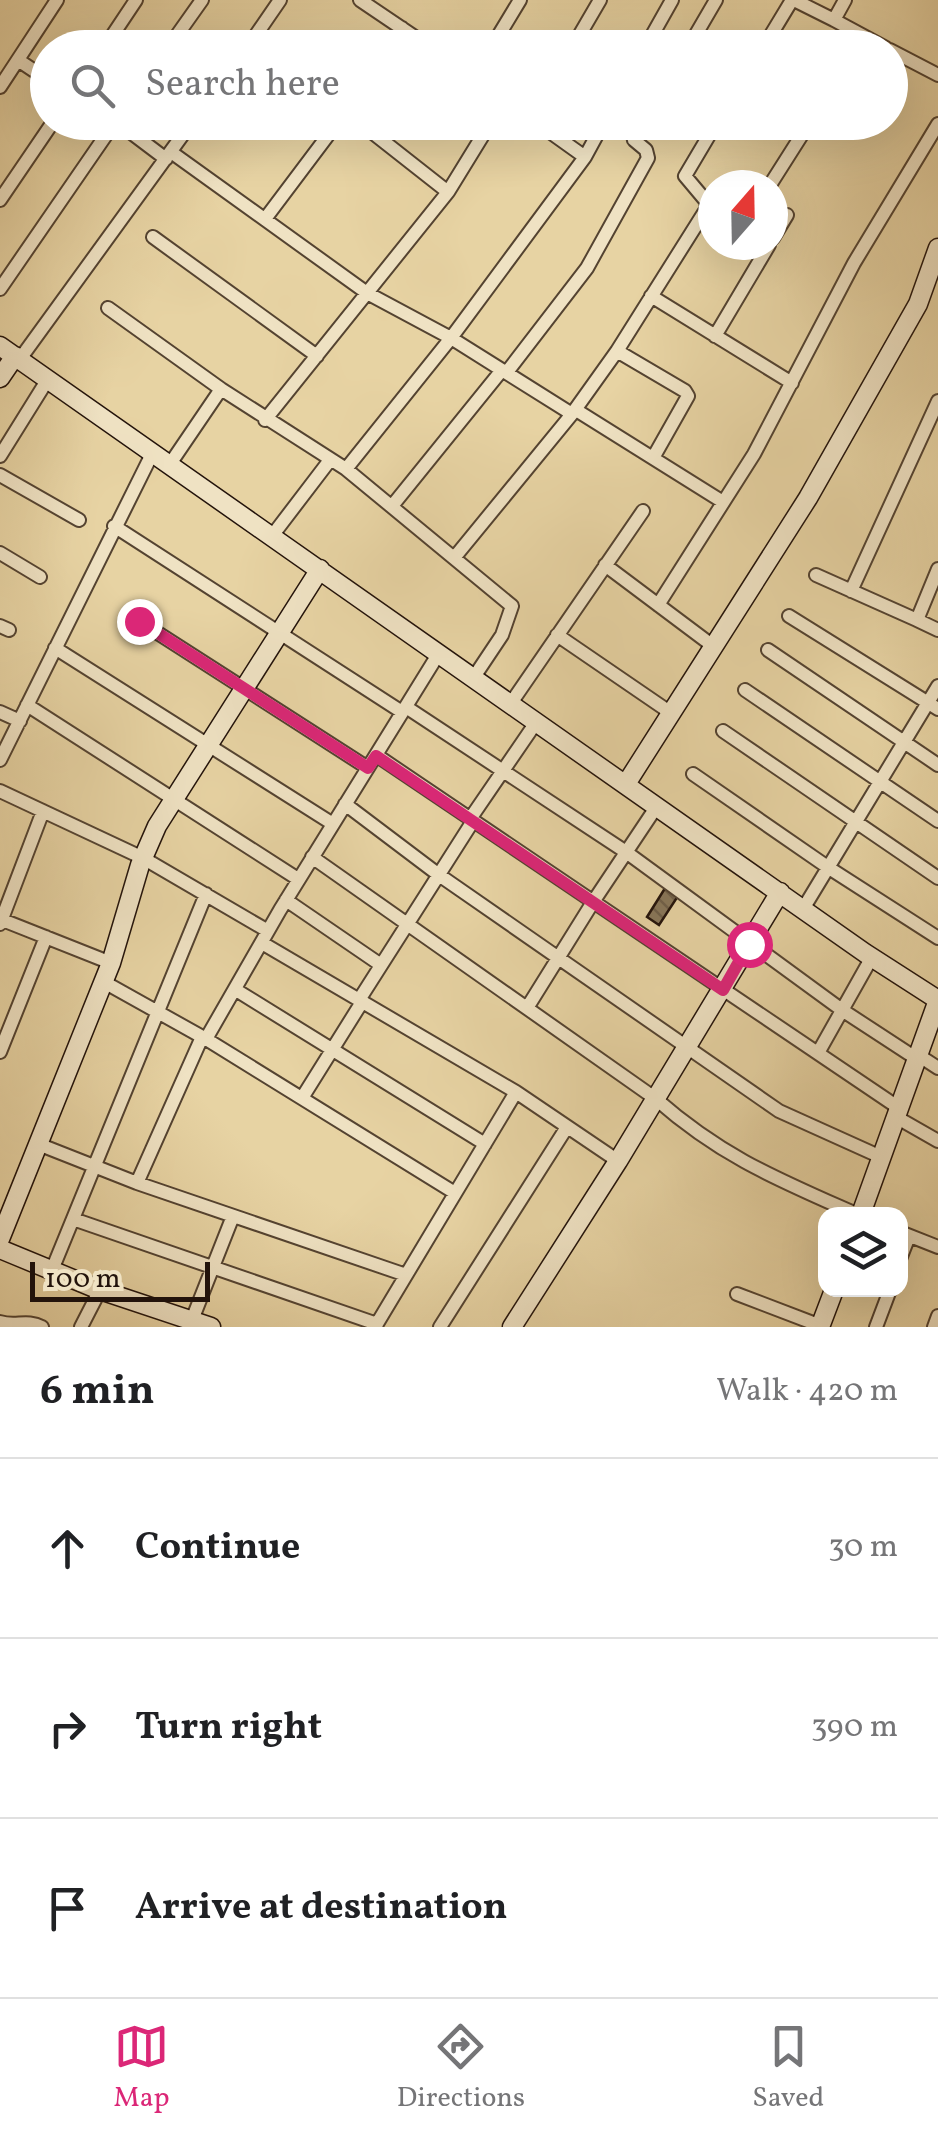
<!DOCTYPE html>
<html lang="en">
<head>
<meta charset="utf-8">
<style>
	body { margin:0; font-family:Vollkorn,serif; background:#f2f2f2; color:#202124 }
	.controls { position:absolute; right:30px; bottom:30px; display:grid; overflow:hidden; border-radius:20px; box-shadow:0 10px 40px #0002 }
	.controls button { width:90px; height:90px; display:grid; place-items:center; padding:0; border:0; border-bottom:2px solid #e0e0e0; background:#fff; color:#202124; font:50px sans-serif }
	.compass { position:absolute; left:698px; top:170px; width:90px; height:90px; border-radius:50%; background:#fff; box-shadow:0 10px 40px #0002; rotate:20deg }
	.scale { position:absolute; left:30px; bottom:25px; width:180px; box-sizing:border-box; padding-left:10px; border:5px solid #23130b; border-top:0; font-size:28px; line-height:35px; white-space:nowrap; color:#23130b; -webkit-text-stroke:8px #efe2c3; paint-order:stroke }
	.stop { position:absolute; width:30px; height:30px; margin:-22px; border:8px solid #db2777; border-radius:50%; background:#fff }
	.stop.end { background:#db2777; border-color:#fff; box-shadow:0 2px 10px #0008 }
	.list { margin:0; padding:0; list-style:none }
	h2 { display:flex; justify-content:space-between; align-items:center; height:130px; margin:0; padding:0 40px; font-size:42px }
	h2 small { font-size:32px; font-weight:400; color:#757577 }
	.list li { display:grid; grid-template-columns:65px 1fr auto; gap:30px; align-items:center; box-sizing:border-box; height:180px; padding:0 40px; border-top:2px solid #e0e0e0 }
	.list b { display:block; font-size:38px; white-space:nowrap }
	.list em { font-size:32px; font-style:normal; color:#757577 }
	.icon { flex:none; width:55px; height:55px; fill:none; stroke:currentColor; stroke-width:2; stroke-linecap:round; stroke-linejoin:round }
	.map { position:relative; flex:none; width:938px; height:1327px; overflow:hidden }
	.search { position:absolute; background:#fff; box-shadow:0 10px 40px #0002; left:30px; right:30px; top:30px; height:110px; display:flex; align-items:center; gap:25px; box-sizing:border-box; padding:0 35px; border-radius:55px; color:#757577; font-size:38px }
	.sheet { height:670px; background:#fff }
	nav { display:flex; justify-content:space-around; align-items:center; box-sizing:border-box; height:140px; border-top:2px solid #e0e0e0; background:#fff; font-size:28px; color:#757577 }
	nav a { display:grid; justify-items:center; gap:5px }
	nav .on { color:#db2777 }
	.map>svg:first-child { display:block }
</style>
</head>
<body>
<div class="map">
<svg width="938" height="1327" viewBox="0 0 938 1327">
	<defs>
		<pattern id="building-back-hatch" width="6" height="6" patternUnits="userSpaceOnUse" patternTransform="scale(2.5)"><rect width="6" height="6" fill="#89775a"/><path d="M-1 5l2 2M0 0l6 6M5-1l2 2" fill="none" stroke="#706049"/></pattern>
	</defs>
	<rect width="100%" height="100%" fill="#e7d3a3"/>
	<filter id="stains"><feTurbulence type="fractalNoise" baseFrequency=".002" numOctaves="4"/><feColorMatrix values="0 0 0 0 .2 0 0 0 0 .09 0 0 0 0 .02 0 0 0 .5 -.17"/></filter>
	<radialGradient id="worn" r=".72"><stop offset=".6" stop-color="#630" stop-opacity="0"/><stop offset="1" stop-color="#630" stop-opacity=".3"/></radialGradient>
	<path fill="url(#building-back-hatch)" stroke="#23130b" stroke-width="2.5" d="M667,885L680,893L659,925L647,917Z"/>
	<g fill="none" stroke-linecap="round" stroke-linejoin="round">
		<defs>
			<path id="street" d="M360,0L431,48
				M794,0L834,20
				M845,0L834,20L886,48
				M104,48L136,0
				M168,48L202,0
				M247,48L280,0
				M389,48L402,28
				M491,48L520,0
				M572,48L600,0
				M645,48L672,0
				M688,48L716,0
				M763,48L792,0
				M890,50L938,75
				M18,60L48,80
				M0,87L57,0
				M117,122L166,159
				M171,152L367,293L451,338L572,414L454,558
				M585,157L604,122
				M770,185L810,122
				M448,192L491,122
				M0,200L53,122
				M265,219L338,122
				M153,237L317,356
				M773,238L787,215
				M0,289L115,122
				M651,296L792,383
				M108,308L221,389
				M715,336L769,245
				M617,351L685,391L688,396L653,458
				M20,359L192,122
				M507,372L587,268L648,158L646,150L634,140L643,122
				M576,410L723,502
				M572,414L617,351L707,208L706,201L685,176L717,122
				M265,420L448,192L359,122
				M0,456L48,379
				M170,464L221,389L346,469L451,338L585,157L536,122
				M346,469L512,606L502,635L474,677
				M0,475L79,520
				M392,506L502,370
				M114,526L402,712
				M272,536L330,460
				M0,553L40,577
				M605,565L713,646
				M938,569L917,620L938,630
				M816,575L917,620
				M851,591L938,401
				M658,605L754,454L854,263L938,124
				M789,616L938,709
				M139,621L368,768
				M0,626L9,630
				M557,635L671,713
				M55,648L333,824
				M768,650L938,765
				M745,690L938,821
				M511,703L643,511
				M27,705L298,879
				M406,707L626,852L842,1010L917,1059
				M0,712L20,721
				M723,731L938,878
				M376,755L899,1108
				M0,760L153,452
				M693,774L829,868L938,938
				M0,791L143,858L268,931
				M345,804L439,875L779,1111L881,1157
				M470,819L537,721
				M312,857L656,1099C722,1157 777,1179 856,1214
				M286,900L381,965
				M803,909L938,686
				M0,919L111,963
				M0,924L43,811
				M262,943L516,1092L618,1161
				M104,982L206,1039L455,1193
				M236,990L485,1144
				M359,1000L473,821
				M527,1008L593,902L657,806
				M206,1039L280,910L439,653
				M0,1052L46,937
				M818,1053L872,957
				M918,1055L938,1068
				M302,1098L362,1002
				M896,1117L938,1141
				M38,1144L137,1183L406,1275
				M137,1183L202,1037
				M73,1219L377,1324
				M900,1232L938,1247
				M900,1259L909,1236
				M52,1270L206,894
				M737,1294L821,1326
				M192,1320L233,1216
				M0,1322C15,1327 27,1319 42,1327
				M81,1327L100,1290
				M375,1327L516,1092
				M440,1327L567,1127
				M876,1327L890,1290
				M934,1327L938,1316"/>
			<path id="secondary" d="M0,346L865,953L938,1000L861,1214
				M0,378L15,356
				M626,784L808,498L918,304L938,248
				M0,1239L111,963L140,865L157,826L320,569
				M0,1249L97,1289L211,1327
				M512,1327L618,1161L780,892
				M820,1327L834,1290"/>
		</defs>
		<use href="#street" stroke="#544331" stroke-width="16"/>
		<use href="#secondary" stroke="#23130b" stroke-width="21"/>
		<use href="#street" stroke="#efe2c3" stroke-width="12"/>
		<use href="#secondary" stroke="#efe2c3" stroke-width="18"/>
	</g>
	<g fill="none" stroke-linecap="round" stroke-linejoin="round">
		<path stroke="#db2777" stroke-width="12" d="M139,621L368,768L376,756L723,990L749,944"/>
	</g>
	<rect width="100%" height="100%" filter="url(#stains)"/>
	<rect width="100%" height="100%" fill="url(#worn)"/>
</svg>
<div class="controls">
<button><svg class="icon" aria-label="layers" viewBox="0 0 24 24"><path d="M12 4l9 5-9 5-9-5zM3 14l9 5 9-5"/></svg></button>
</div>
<svg class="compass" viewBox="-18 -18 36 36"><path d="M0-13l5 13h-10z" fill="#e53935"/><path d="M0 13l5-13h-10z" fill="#757577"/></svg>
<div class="scale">100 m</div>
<div class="stop" style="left:749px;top:944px"></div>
<div class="stop end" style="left:139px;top:621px"></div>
<div class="search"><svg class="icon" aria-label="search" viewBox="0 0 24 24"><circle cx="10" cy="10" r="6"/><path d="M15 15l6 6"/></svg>Search here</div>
</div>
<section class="sheet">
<h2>6 min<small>Walk · 420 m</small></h2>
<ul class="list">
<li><svg class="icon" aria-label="ahead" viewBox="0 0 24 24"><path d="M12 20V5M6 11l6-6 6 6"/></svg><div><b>Continue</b></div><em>30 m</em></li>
<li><svg class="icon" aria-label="right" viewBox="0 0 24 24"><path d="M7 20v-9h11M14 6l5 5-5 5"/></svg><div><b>Turn right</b></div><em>390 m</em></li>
<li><svg class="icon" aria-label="arrive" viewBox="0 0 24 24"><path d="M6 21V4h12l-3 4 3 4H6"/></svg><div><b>Arrive at destination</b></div></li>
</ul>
</section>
<nav>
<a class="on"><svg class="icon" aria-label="map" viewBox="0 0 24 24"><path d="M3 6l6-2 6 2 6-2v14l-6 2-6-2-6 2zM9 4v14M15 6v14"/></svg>Map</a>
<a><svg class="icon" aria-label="directions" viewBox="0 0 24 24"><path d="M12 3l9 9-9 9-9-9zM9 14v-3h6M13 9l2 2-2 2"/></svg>Directions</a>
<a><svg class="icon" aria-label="saved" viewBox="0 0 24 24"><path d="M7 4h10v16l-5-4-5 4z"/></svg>Saved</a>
</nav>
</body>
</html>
